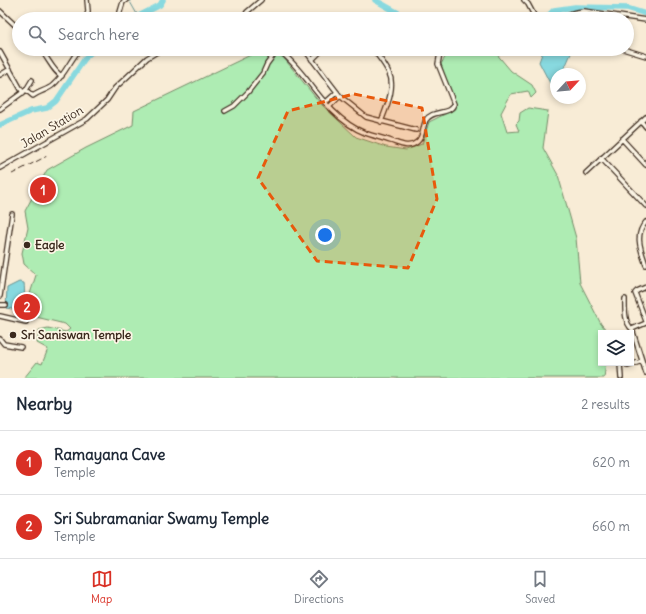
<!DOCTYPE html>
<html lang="en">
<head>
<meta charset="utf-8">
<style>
	body { margin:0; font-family:Delius,sans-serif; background:#f6f6f7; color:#1f2937 }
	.controls { position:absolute; right:12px; bottom:12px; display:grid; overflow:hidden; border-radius:0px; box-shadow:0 2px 6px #0003 }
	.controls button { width:36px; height:36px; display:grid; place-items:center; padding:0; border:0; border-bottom:1px solid #e0e1e3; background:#fff; color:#1f2937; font:20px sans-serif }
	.compass { position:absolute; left:550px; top:68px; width:36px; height:36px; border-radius:50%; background:#fff; box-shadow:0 2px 6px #0003; rotate:64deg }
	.you { position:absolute; left:325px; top:235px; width:14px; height:14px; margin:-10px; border:3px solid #fff; border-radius:50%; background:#1a73e8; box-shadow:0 0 0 6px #1a73e833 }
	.badge { display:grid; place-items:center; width:26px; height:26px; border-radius:50%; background:#d93025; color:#fff; font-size:13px; font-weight:700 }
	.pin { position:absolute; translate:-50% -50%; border:2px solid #fff; box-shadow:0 1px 4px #0006 }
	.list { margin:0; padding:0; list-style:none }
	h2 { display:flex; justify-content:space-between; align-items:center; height:52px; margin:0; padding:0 16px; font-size:17px }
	h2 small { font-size:13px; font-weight:400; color:#747a83 }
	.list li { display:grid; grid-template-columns:26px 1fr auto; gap:12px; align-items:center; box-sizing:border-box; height:64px; padding:0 16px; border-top:1px solid #e0e1e3 }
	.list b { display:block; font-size:15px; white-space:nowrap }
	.list p { margin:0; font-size:13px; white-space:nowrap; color:#747a83 }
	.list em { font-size:13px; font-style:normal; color:#747a83 }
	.icon { flex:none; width:22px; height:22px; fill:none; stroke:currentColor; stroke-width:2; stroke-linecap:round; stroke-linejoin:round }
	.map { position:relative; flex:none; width:646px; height:378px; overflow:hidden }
	.search { position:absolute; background:#fff; box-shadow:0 2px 6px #0003; left:12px; right:12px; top:12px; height:44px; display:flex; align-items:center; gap:10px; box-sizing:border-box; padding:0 14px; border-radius:22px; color:#747a83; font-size:15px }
	.sheet { height:180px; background:#fff }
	nav { display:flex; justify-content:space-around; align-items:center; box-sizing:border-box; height:56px; border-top:1px solid #e0e1e3; background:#fff; font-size:11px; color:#747a83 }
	nav a { display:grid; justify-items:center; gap:2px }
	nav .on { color:#d93025 }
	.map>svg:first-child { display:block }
</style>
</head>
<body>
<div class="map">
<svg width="646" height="378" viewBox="0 0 646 378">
	<rect width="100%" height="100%" fill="#f8ecd6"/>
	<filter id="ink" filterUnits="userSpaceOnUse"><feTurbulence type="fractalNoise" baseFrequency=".025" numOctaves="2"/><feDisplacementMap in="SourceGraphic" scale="8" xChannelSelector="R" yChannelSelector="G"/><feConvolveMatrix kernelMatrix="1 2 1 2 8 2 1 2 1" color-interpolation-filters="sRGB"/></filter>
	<g filter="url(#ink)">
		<path fill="#aeecb3" stroke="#748b68" d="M263,49L283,57L320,103L356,137L386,147L406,150L422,144L429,122L455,109L441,64L450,49H468L495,52L511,71L532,85L536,93L531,98L528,91L511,94L501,113L507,132L519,131L516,124L519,121L520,113L528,108L548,111L543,148L558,175L576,238L580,283L601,324L609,333H601V363H606L604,378H24L37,362L42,364L48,349L37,343L39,330L48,328L66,332L70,329L65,324L36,317L37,312L34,311L37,295L30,294L36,275L24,264L22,253L28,228L25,211L47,170L86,148L133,125L134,111Z"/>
		<path fill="#88d9df" stroke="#699392" d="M548,49H573L562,74H556V86L552,87L539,62L543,51Z
			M19,282L24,283C25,292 25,302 18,310L6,308L7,288Z"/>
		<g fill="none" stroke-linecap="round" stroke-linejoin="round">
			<path stroke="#699392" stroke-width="1" d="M129,0L138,16"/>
			<path stroke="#88d9df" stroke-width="5.5" d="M375,0L409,19
				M133,19L160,5L163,0
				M545,19L554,10L575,7L627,8L646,14
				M0,125L31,111L47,108L56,101L86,57L95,49"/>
			<defs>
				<path id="minor" d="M524,0L528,4L536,19
					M0,11L19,29
					M86,19L88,11L87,0
					M116,19L120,12L123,2L126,0
					M243,19L247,12L261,0
					M561,19C569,13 575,12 584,11L646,20
					M40,49C47,56 54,73 62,76
					M277,49C289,57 298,69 307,80C323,101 340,123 365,133C373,136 383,138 391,141C400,144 409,149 417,142C424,137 422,127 426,120C433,109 449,116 454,104L438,64L440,53L444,49
					M304,49L340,96L366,117L416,130
					M373,49C378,56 385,64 389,73C396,87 386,108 381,122
					M491,49L510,50L515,49
					M623,49L646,56
					M0,52L23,93
					M312,60L323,49
					M0,75L10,69
					M26,90L33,96C39,91 48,90 53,85C65,75 70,60 80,49
					M325,103L337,92
					M329,107L340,96
					M0,109L26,90L32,80
					M225,111L234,106L248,92L263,73L267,64L278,49
					M641,121L646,127
					M622,139L646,165
					M601,158L646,206
					M0,168L87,119L107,100L115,88L127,77L147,58L162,49
					M586,173L646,117
					M646,222C634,235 641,250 646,265
					M646,287L637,291L635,293L646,321
					M0,296L12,214
					M625,299C625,309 624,322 632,329L646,373
					M0,305H6
					M0,316L26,322
					M632,329L646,323
					M0,339L4,344L21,347
					M620,363L621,378
					M627,363L628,366L642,361"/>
			</defs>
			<use href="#minor" stroke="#3b2a1e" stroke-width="6"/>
			<use href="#minor" stroke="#fcf5e5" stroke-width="3.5"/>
			<path stroke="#3b2a1e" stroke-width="1" stroke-dasharray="6 3" stroke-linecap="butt" d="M12,174L47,156"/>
		</g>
	</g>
	<path fill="#e8590c" fill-opacity="0.2" stroke="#e8590c" stroke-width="3" stroke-dasharray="8 5" stroke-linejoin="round" d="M354,94L422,108L437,199L408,268L317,261L258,178L288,111Z"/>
	<g fill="#3b2a1e" stroke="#fcf5e5" stroke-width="1.5">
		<circle cx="27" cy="245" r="4"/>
		<circle cx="13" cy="335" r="4"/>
	</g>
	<g text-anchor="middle" stroke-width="3.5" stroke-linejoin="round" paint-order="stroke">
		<g font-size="12" fill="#3b2a1e" stroke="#fcf5e5">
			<text transform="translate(52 127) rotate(-31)" y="4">Jalan Station</text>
		</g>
		<g font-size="12" font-weight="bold" fill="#3b2a1e" stroke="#fcf5e5" text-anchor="start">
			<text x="35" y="249">Eagle</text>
			<text x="21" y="339">Sri Saniswan Temple</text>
		</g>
	</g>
</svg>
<div class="controls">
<button><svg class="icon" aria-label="layers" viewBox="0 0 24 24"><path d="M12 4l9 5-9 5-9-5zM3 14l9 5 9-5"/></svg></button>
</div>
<svg class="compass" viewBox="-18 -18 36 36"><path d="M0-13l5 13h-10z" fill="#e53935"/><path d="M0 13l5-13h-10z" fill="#747a83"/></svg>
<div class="you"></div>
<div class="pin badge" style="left:43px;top:190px">1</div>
<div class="pin badge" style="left:27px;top:307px">2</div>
<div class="search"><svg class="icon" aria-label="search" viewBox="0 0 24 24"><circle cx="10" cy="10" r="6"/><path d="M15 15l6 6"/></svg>Search here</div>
</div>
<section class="sheet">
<h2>Nearby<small>2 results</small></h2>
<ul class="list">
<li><span class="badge">1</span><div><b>Ramayana Cave</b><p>Temple</p></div><em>620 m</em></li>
<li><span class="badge">2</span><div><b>Sri Subramaniar Swamy Temple</b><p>Temple</p></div><em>660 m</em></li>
</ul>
</section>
<nav>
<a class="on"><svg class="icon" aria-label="map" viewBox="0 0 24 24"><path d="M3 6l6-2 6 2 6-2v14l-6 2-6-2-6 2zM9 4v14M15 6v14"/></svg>Map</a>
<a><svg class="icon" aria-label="directions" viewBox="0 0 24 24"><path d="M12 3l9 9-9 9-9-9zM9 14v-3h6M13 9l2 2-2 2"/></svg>Directions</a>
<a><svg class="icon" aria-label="saved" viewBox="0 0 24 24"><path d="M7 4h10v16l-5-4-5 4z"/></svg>Saved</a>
</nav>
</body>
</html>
